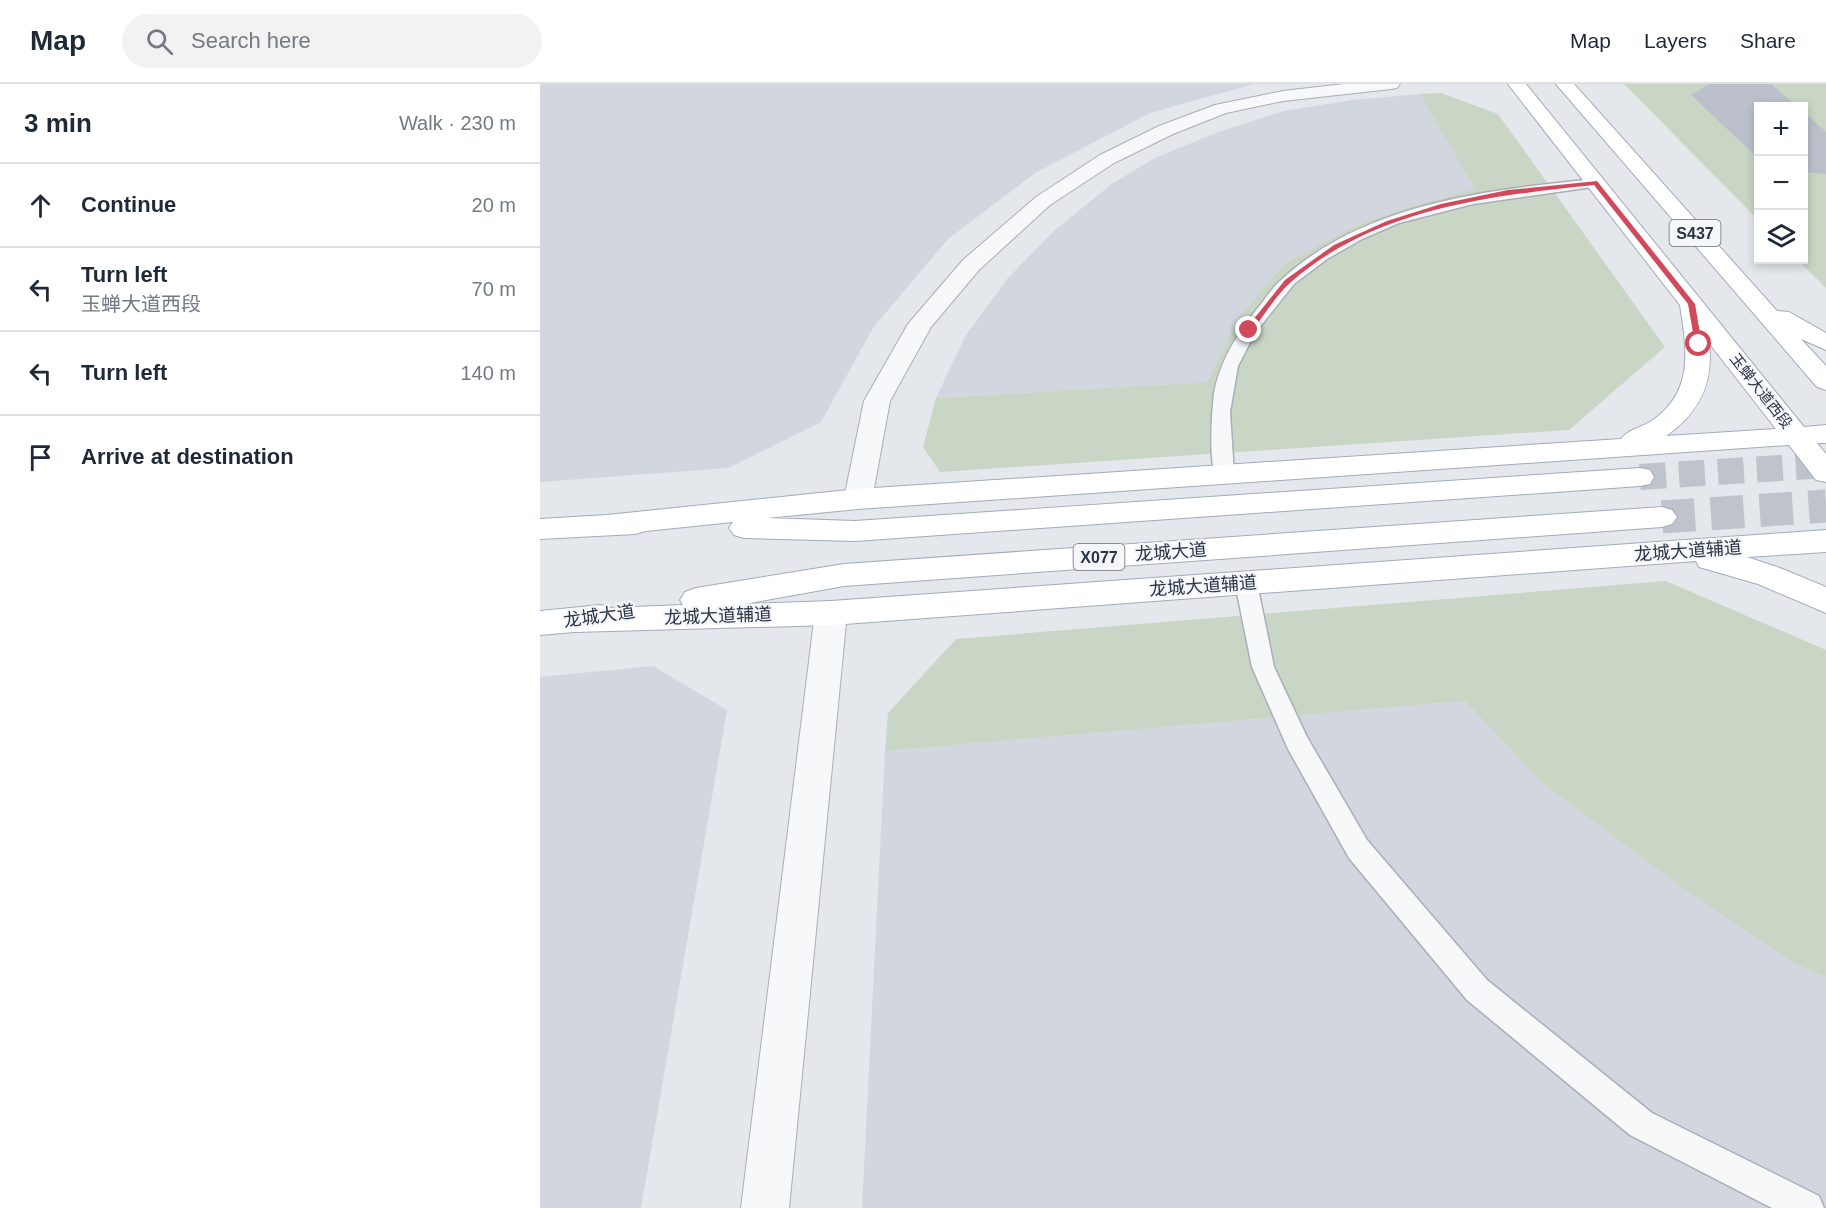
<!DOCTYPE html>
<html lang="en">
<head>
<meta charset="utf-8">
<style>
	body { margin:0; font-family:Arial,"Noto Sans SC",sans-serif; background:#f2f2f3; color:#1f2937 }
	.controls { position:absolute; right:18px; top:18px; display:grid; overflow:hidden; border-radius:0px; box-shadow:0 3px 9px #0003 }
	.controls button { width:54px; height:54px; display:grid; place-items:center; padding:0; border:0; border-bottom:2px solid #e0e1e3; background:#fff; color:#1f2937; font:30px sans-serif }
	.stop { position:absolute; width:18px; height:18px; margin:-14px; border:4px solid #d1495b; border-radius:50%; background:#fff }
	.stop.end { background:#d1495b; border-color:#fff; box-shadow:0 2px 6px #0008 }
	.list { margin:0; padding:0; list-style:none }
	h2 { display:flex; justify-content:space-between; align-items:center; height:78px; margin:0; padding:0 24px; font-size:26px }
	h2 small { font-size:20px; font-weight:400; color:#747a83 }
	.list li { display:grid; grid-template-columns:39px 1fr auto; gap:18px; align-items:center; box-sizing:border-box; height:84px; padding:0 24px; border-top:2px solid #e0e1e3 }
	.list b { display:block; font-size:22px; white-space:nowrap }
	.list p { margin:0; font-size:20px; white-space:nowrap; color:#747a83 }
	.list em { font-size:20px; font-style:normal; color:#747a83 }
	.icon { flex:none; width:33px; height:33px; fill:none; stroke:currentColor; stroke-width:2; stroke-linecap:round; stroke-linejoin:round }
	.map { position:relative; flex:none; width:1286px; height:1124px; overflow:hidden }
	header { display:flex; align-items:center; gap:36px; box-sizing:border-box; height:84px; padding:0 30px; background:#fff; border-bottom:2px solid #e0e1e3 }
	header strong { font-size:28px }
	nav { display:flex; gap:33px; margin-inline-start:auto; font-size:21px }
	.search { width:420px; height:54px; background:#f2f2f3; display:flex; align-items:center; gap:15px; box-sizing:border-box; padding:0 21px; border-radius:33px; color:#747a83; font-size:22px }
	main { display:flex }
	aside { flex:1; background:#fff }
	.map>svg:first-child { display:block }
</style>
</head>
<body>
<header>
<strong>Map</strong>
<div class="search"><svg class="icon" aria-label="search" viewBox="0 0 24 24"><circle cx="10" cy="10" r="6"/><path d="M15 15l6 6"/></svg>Search here</div>
<nav><a>Map</a><a>Layers</a><a>Share</a></nav>
</header>
<main>
<aside>
<h2>3 min<small>Walk · 230 m</small></h2>
<ul class="list">
<li><svg class="icon" aria-label="ahead" viewBox="0 0 24 24"><path d="M12 20V5M6 11l6-6 6 6"/></svg><div><b>Continue</b></div><em>20 m</em></li>
<li><svg class="icon" aria-label="left" viewBox="0 0 24 24"><path d="M17 20v-9H6M10 6l-5 5 5 5"/></svg><div><b>Turn left</b><p>玉蝉大道西段</p></div><em>70 m</em></li>
<li><svg class="icon" aria-label="left" viewBox="0 0 24 24"><path d="M17 20v-9H6M10 6l-5 5 5 5"/></svg><div><b>Turn left</b></div><em>140 m</em></li>
<li><svg class="icon" aria-label="arrive" viewBox="0 0 24 24"><path d="M6 21V4h12l-3 4 3 4H6"/></svg><div><b>Arrive at destination</b></div></li>
</ul>
</aside>
<div class="map">
<svg width="1286" height="1124" viewBox="0 0 1286 1124">
	<rect width="100%" height="100%" fill="#e4e7ec"/>
	<path fill="#d2d6de" d="M0,0H714L610,29L495,89L408,155L333,244L281,338L188,384L0,398Z
		M880,10L936,105L868,123L812,143L744,180L698,234L667,298L396,314L426,251L468,194L515,146L573,99L617,73L678,48L744,27L812,16Z
		M113,582L187,626L101,1124H0V593Z
		M925,617L1000,697L1252,878L1286,893V1124H322L345,667Z"/>
	<path fill="#c9d6c5" d="M1084,0H1286V204L1258,176H1264V22H1218V136Z
		M901,9L958,30L1125,263L1029,346L400,388L383,363L396,314L667,298L698,234L744,180L812,143L868,123L935,105L880,10Z
		M1126,497L1286,566V893L1252,878L1132,796L1000,697L925,617L345,667L348,629L416,555Z"/>
	<path fill="#bbc0ca" d="M1169,0H1231L1257,22H1218V74L1151,11Z
		M1264,28L1286,48V90L1264,88Z"/>
	<g fill="none" stroke-linecap="round" stroke-linejoin="round">
		<path stroke="#bfc3cb" stroke-width="26" stroke-dasharray="26 13" stroke-linecap="butt" d="M1100,393L1286,381"/>
		<path stroke="#bfc3cb" stroke-width="33" stroke-dasharray="33 16" stroke-linecap="butt" d="M1122,433L1286,422"/>
		<defs>
			<path id="lane" d="M1055,95L1060,96L1062,99L1060,102L933,120L859,139L822,155L787,175L754,200L715,249L698,282L690,328L694,390L691,394L684,396L677,394C668,380 672,327 674,309C680,277 697,250 717,225C725,216 731,205 740,197C823,119 948,106 1055,95Z
				M706,491L714,493L717,499L734,583L767,653L827,756L947,896L1112,1029L1279,1112L1284,1124H1232L1090,1051L927,916L809,774L748,665L712,583L695,499L698,493Z"/>
			<path id="street" d="M804,0H860L857,4L851,5L743,17L686,29L633,50L574,79L510,121L439,186L391,243L350,317L332,415L328,422L318,425L308,422L304,415L324,317L368,240L423,176L496,113L560,71L619,42L675,21L743,7Z
				M291,517L302,520L307,529L249,1124H201L275,529L280,520Z"/>
			<path id="primary" d="M968,0H986L1264,343L1286,341V359H1277L1286,370V398L1276,396L1249,361L318,425L227,434L315,437L1100,384L1110,386L1114,393L1110,400L1100,402L315,457L204,454L194,451L189,444L193,438L106,447L95,450L0,455V435L67,431L318,405L1081,355C1088,345 1103,343 1113,336C1154,307 1147,266 1140,221ZM1169,259L1236,345L1126,352C1159,329 1174,299 1169,259Z
				M1016,0H1034L1237,227L1249,228L1286,249V266L1261,255L1286,282V306L1277,303Z
				M1122,423L1132,426L1137,433L1132,440L1122,443L304,502L204,520L291,517L1286,446V468L1207,473L1240,484L1286,503V529L1218,500L1159,483L1156,477L291,541L34,548L0,551V527L61,521L70,524L143,521L140,516L145,508L156,504L304,480Z"/>
		</defs>
		<use href="#lane" stroke="#a9aeb7" stroke-width="3"/>
		<use href="#street" stroke="#a9aeb7" stroke-width="2"/>
		<use href="#primary" stroke="#a3abb8" stroke-width="2"/>
		<use href="#lane" fill="#f7f8fa" fill-rule="evenodd"/>
		<use href="#street" fill="#f7f8fa" fill-rule="evenodd"/>
		<use href="#primary" fill="#fff" fill-rule="evenodd"/>
	</g>
	<path fill="#d1495b" d="M1057,97L1155,220L1162,261L1155,260L1148,220L1054,101C949,112 834,125 751,198C736,211 724,232 711,248L705,246L745,196L794,161L847,137L901,120L968,106Z"/>
	<g text-anchor="middle" stroke-width="4.5" stroke-linejoin="round" paint-order="stroke">
		<g font-size="15" fill="#2b3445" stroke="#f4f6f9">
			<text transform="translate(1221 307) rotate(52)" y="5">玉蝉大道西段</text>
		</g>
		<g fill="#f4f6f9" stroke="#676e7b" stroke-width="1.5">
			<rect x="1129.5" y="136" width="51" height="26" rx="4.5"/>
			<rect x="533.5" y="460" width="51" height="26" rx="4.5"/>
		</g>
		<g font-size="16" font-weight="bold" fill="#2b3445">
			<text x="1155" y="155">S437</text>
			<text x="559" y="479">X077</text>
		</g>
		<g font-size="18" fill="#2b3445" stroke="#f4f6f9">
			<text transform="translate(1148 467) rotate(-4)" y="6">龙城大道辅道</text>
			<text transform="translate(631 468) rotate(-4)" y="6">龙城大道</text>
			<text transform="translate(663 502) rotate(-4)" y="6">龙城大道辅道</text>
			<text transform="translate(59 532) rotate(-8)" y="6">龙城大道</text>
			<text transform="translate(178 532) rotate(-2)" y="6">龙城大道辅道</text>
		</g>
	</g>
</svg>
<div class="controls">
<button>+</button>
<button>−</button>
<button><svg class="icon" aria-label="layers" viewBox="0 0 24 24"><path d="M12 4l9 5-9 5-9-5zM3 14l9 5 9-5"/></svg></button>
</div>
<div class="stop" style="left:1159px;top:260px"></div>
<div class="stop end" style="left:709px;top:246px"></div>
</div>
</main>
</body>
</html>
